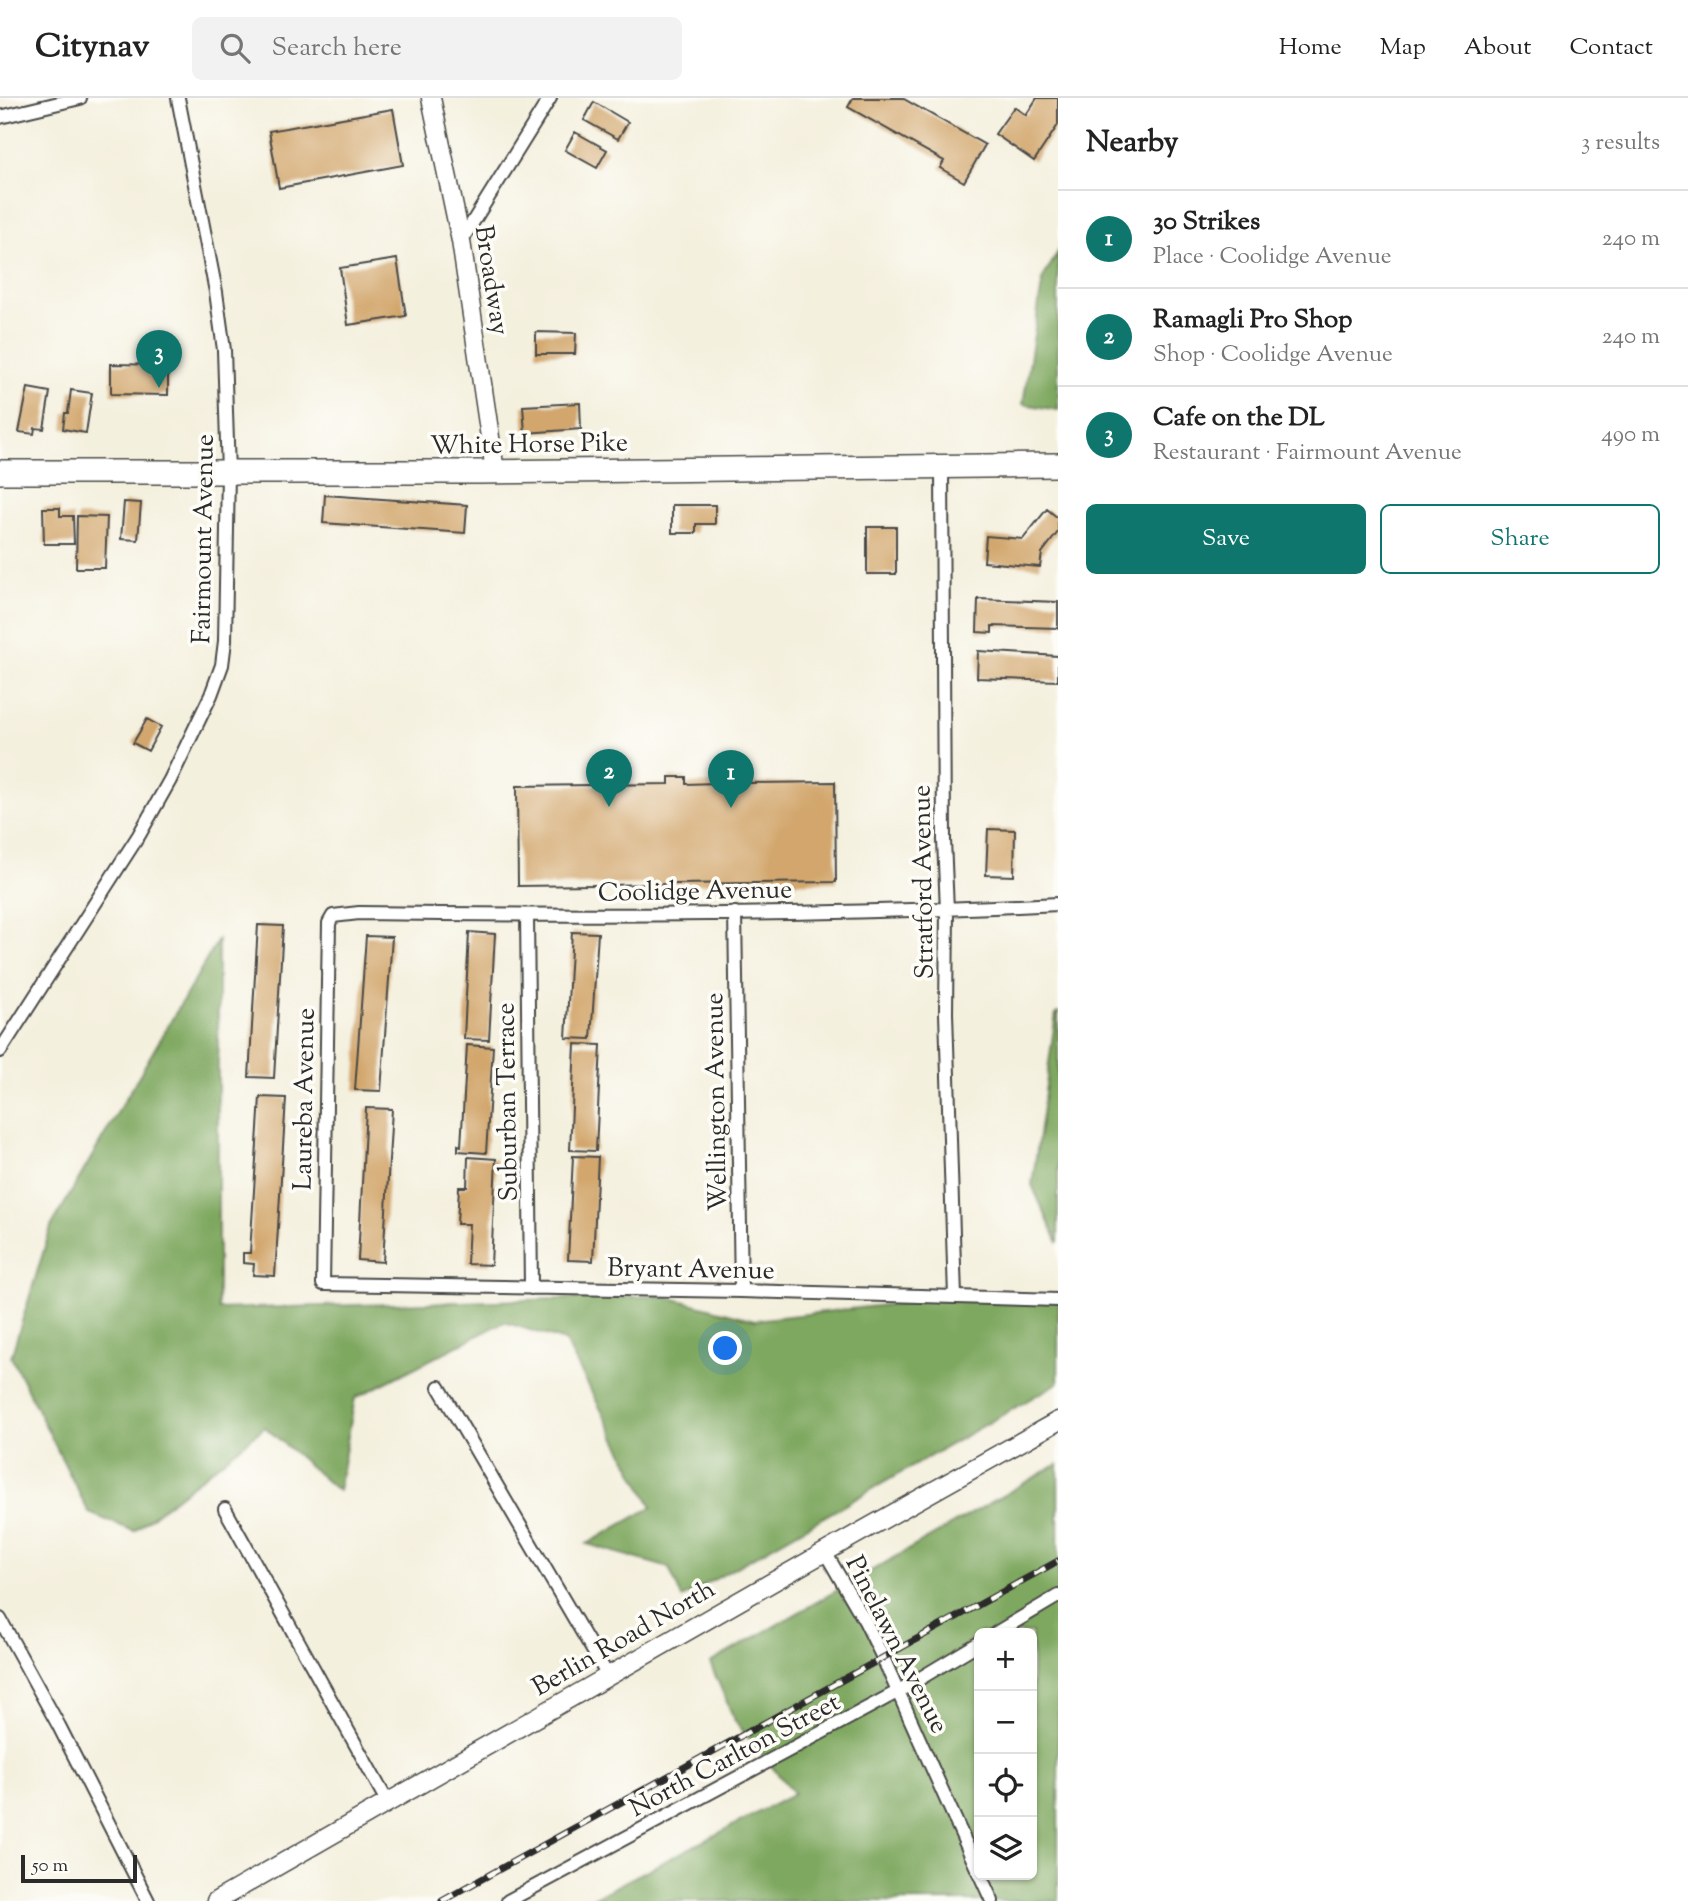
<!DOCTYPE html>
<html lang="en">
<head>
<meta charset="utf-8">
<style>
	body { margin:0; font-family:"Sorts Mill Goudy",serif; background:#f2f2f2; color:#222 }
	.controls { position:absolute; right:21px; bottom:21px; display:grid; overflow:hidden; border-radius:10px; box-shadow:0 2px 5px #0004 }
	.controls button { width:63px; height:63px; display:grid; place-items:center; padding:0; border:0; border-bottom:2px solid #e0e0e0; background:#fff; color:#222; font:35px sans-serif }
	.scale { position:absolute; left:21px; bottom:18px; width:116px; box-sizing:border-box; padding-left:7px; border:4px solid #2b2b2b; border-top:0; font-size:19px; line-height:24px; white-space:nowrap; color:#2b2b2b; -webkit-text-stroke:5px #fdfcf7; paint-order:stroke }
	.you { position:absolute; left:726px; top:1251px; width:24px; height:24px; margin:-18px; border:5px solid #fff; border-radius:50%; background:#1a73e8; box-shadow:0 0 0 10px #1a73e833 }
	.badge { display:grid; place-items:center; width:46px; height:46px; border-radius:50%; background:#0f766e; color:#fff; font-size:23px; font-weight:700 }
	.pin { position:absolute; translate:-50% -58px; filter:drop-shadow(0 2px 4px #0008) }
	.pin::after { content:''; position:absolute; top:37px; width:24px; height:21px; background:inherit; clip-path:polygon(0 0,100% 0,50% 100%) }
	.list { margin:0; padding:0; list-style:none }
	h2 { display:flex; justify-content:space-between; align-items:center; height:91px; margin:0; padding:0 28px; font-size:30px }
	h2 small { font-size:23px; font-weight:400; color:#767676 }
	.list li { display:grid; grid-template-columns:46px 1fr auto; gap:21px; align-items:center; box-sizing:border-box; height:98px; padding:0 28px; border-top:2px solid #e0e0e0 }
	.list b { display:block; font-size:26px; white-space:nowrap }
	.list p { margin:0; font-size:23px; white-space:nowrap; color:#767676 }
	.list em { font-size:23px; font-style:normal; color:#767676 }
	.actions { display:flex; gap:14px; padding:21px 28px }
	.actions a { flex:1; padding:16px 0; border:2px solid #0f766e; border-radius:10px; text-align:center; font-size:24px; color:#0f766e }
	.actions .main { background:#0f766e; color:#fff }
	.icon { flex:none; width:38px; height:38px; fill:none; stroke:currentColor; stroke-width:2; stroke-linecap:round; stroke-linejoin:round }
	.map { position:relative; flex:none; width:1058px; height:1803px; overflow:hidden }
	header { display:flex; align-items:center; gap:42px; box-sizing:border-box; height:98px; padding:0 35px; background:#fff; border-bottom:2px solid #e0e0e0 }
	header strong { font-size:33px }
	nav { display:flex; gap:38px; margin-inline-start:auto; font-size:24px }
	.search { width:490px; height:63px; background:#f2f2f2; display:flex; align-items:center; gap:18px; box-sizing:border-box; padding:0 24px; border-radius:10px; color:#767676; font-size:26px }
	main { display:flex }
	aside { flex:1; background:#fff }
	.map>svg:first-child { display:block }
</style>
</head>
<body>
<header>
<strong>Citynav</strong>
<div class="search"><svg class="icon" aria-label="search" viewBox="0 0 24 24"><circle cx="10" cy="10" r="6"/><path d="M15 15l6 6"/></svg>Search here</div>
<nav><a>Home</a><a>Map</a><a>About</a><a>Contact</a></nav>
</header>
<main>
<div class="map">
<svg width="1058" height="1803" viewBox="0 0 1058 1803">
	<rect width="100%" height="100%" fill="#fdfcf7"/>
	<filter id="ink" filterUnits="userSpaceOnUse"><feTurbulence type="fractalNoise" baseFrequency=".0143" numOctaves="2"/><feDisplacementMap in="SourceGraphic" scale="14" xChannelSelector="R" yChannelSelector="G"/><feConvolveMatrix kernelMatrix="1 2 1 2 8 2 1 2 1" color-interpolation-filters="sRGB"/></filter>
	<filter id="wash" filterUnits="userSpaceOnUse"><feTurbulence type="fractalNoise" baseFrequency=".00686" numOctaves="4" result="noise"/><feDisplacementMap in="SourceGraphic" scale="28" xChannelSelector="R" yChannelSelector="G"/><feGaussianBlur stdDeviation="1.57" result="paint"/><feColorMatrix in="noise" values="0 0 0 0 0 0 0 0 0 0 0 0 0 0 0 0 0 1.4 0 .05"/><feComposite in="paint" operator="in"/></filter>
	<g filter="url(#wash)">
		<rect width="100%" height="100%" fill="#f4f0de"/>
		<path fill="#7ea75f" stroke="#546945" stroke-width="2" fill-rule="evenodd" d="M1058,154V312L1023,306L1043,180Z
			M218,842V1211L663,1198L755,1222L928,1202L1058,1199V1285L682,1500L669,1470L587,1446L652,1409L565,1243L504,1224L355,1300L338,1393L265,1329L134,1433L89,1415L11,1259L51,1129Z
			M1058,914V1145L1032,1087L1056,915Z
			M1058,1366V1803H588L794,1696L735,1623L710,1565ZM979,1535H1032V1777H979Z"/>
		<g id="blocks">
			<path fill="#d2a66c" d="M853,0H902L985,47L964,84L940,70L944,63L848,9Z
				M1037,0H1058V27L1034,63L995,36L1014,9L1026,17Z
				M594,4L628,24L618,41L584,22Z
				M393,11L403,67L279,90L269,33Z
				M575,34L607,52L597,70L565,52Z
				M397,161L406,218L348,227L340,170Z
				M536,234L576,235L575,256H536Z
				M111,266L168,267V297L111,296Z
				M28,290L50,294L44,331L35,330L34,336L19,334Z
				M71,292L92,295L86,335L63,331L65,315H68Z
				M580,305L581,331L525,335L523,308Z
				M325,397L467,407L465,435L323,425Z
				M124,404L141,405L138,442L121,441Z
				M672,407H715V426H696V435H672Z
				M43,410H60V418H73L74,446H44Z
				M1047,411L1058,420V434L1042,455L1040,469L984,464L986,438L1023,441Z
				M77,418L107,419L105,470H76Z
				M867,429H896V476H867Z
				M978,501L1058,504V530L992,528V535L977,534Z
				M978,553L1058,558V583L977,580Z
				M147,621L161,629L148,653L133,645Z
				M716,675H743V685L835,684L836,784L518,788L517,688L669,686V679H686V686L716,685Z
				M988,731L1015,732L1014,778L986,777Z
				M258,827L283,828L274,980L249,979Z
				M469,834L495,836L489,942L464,941Z
				M572,834L598,835L591,941L566,940Z
				M366,838L392,839L381,993L355,992Z
				M575,946L601,947L596,1053L570,1052Z
				M467,947L493,949L486,1055L458,1053V1047L461,1048Z
				M260,999L286,1000L275,1178L253,1177L254,1166L243,1165V1155H250Z
				M366,1010L392,1011L383,1164L358,1162Z
				M573,1058L598,1059L593,1163L568,1162Z
				M468,1059L496,1061L491,1167L467,1166L469,1126H457L459,1089H467Z"/>
		</g>
	</g>
	<g filter="url(#ink)">
		<use href="#blocks" fill-opacity="0" stroke="#494946" stroke-width="2"/>
		<g fill="none" stroke-linecap="round" stroke-linejoin="round">
			<defs>
				<path id="street" d="M0,19L80,0
					M461,143L550,0
					M942,368L944,742L947,812L946,915L955,1199
					M1058,806C826,818 592,818 359,815L333,818L329,825L323,1186L741,1193L1058,1202
					M735,815L741,1193
					M527,817L531,1190
					M0,953L139,737L170,682L211,597L222,567L225,543L228,375L224,252L216,194L178,0
					M439,1289L608,1578
					M225,1411L388,1705
					M825,1454L865,1523L883,1560L979,1775
					M0,1521L59,1628L148,1803
					M996,1535L1058,1498
					M980,1777L992,1803
					M508,1803L899,1593L979,1545"/>
				<path id="secondary" d="M431,0L461,143L495,373
					M216,1803L825,1454L1058,1323"/>
				<path id="highway" d="M0,374H479L1058,367"/>
			</defs>
			<use href="#street" stroke="#494946" stroke-width="16"/>
			<use href="#secondary" stroke="#494946" stroke-width="21"/>
			<use href="#highway" stroke="#494946" stroke-width="26"/>
			<use href="#street" stroke="#fff" stroke-width="12"/>
			<use href="#secondary" stroke="#fff" stroke-width="18"/>
			<use href="#highway" stroke="#fff" stroke-width="23"/>
			<defs>
				<path id="rail" d="M442,1803L1058,1463"/>
			</defs>
			<use href="#rail" stroke="#2b2b2b" stroke-width="7"/>
			<use href="#rail" stroke="#fdfcf7" stroke-width="4.5" stroke-dasharray="13" stroke-linecap="butt"/>
		</g>
	</g>
	<g text-anchor="middle" stroke-width="7" stroke-linejoin="round" paint-order="stroke">
		<g font-size="26" fill="#2b2b2b" stroke="#fdfcf7">
			<text transform="translate(493 182) rotate(81)" y="9">Broadway</text>
			<text transform="translate(529 345) rotate(-1)" y="9">White Horse Pike</text>
			<text transform="translate(202 441) rotate(-89)" y="9">Fairmount Avenue</text>
			<text transform="translate(922 784) rotate(-91)" y="9">Stratford Avenue</text>
			<text transform="translate(695 792) rotate(-1)" y="9">Coolidge Avenue</text>
			<text transform="translate(303 1001) rotate(-89)" y="9">Laureba Avenue</text>
			<text transform="translate(506 1004) rotate(-91)" y="9">Suburban Terrace</text>
			<text transform="translate(715 1004) rotate(-91)" y="9">Wellington Avenue</text>
			<text transform="translate(691 1170) rotate(1)" y="9">Bryant Avenue</text>
			<text transform="translate(623 1539) rotate(-30)" y="9">Berlin Road North</text>
			<text transform="translate(898 1546) rotate(63)" y="9">Pinelawn Avenue</text>
			<text transform="translate(734 1656) rotate(-28)" y="9">North Carlton Street</text>
		</g>
	</g>
</svg>
<div class="controls">
<button>+</button>
<button>−</button>
<button><svg class="icon" aria-label="locate" viewBox="0 0 24 24"><circle cx="12" cy="12" r="6"/><path d="M12 2v4M12 18v4M2 12h4M18 12h4"/></svg></button>
<button><svg class="icon" aria-label="layers" viewBox="0 0 24 24"><path d="M12 4l9 5-9 5-9-5zM3 14l9 5 9-5"/></svg></button>
</div>
<div class="scale">50 m</div>
<div class="you"></div>
<div class="pin badge" style="left:731px;top:710px">1</div>
<div class="pin badge" style="left:609px;top:709px">2</div>
<div class="pin badge" style="left:159px;top:290px">3</div>
</div>
<aside>
<h2>Nearby<small>3 results</small></h2>
<ul class="list">
<li><span class="badge">1</span><div><b>30 Strikes</b><p>Place · Coolidge Avenue</p></div><em>240 m</em></li>
<li><span class="badge">2</span><div><b>Ramagli Pro Shop</b><p>Shop · Coolidge Avenue</p></div><em>240 m</em></li>
<li><span class="badge">3</span><div><b>Cafe on the DL</b><p>Restaurant · Fairmount Avenue</p></div><em>490 m</em></li>
</ul>
<div class="actions"><a class="main">Save</a><a>Share</a></div>
</aside>
</main>
</body>
</html>
